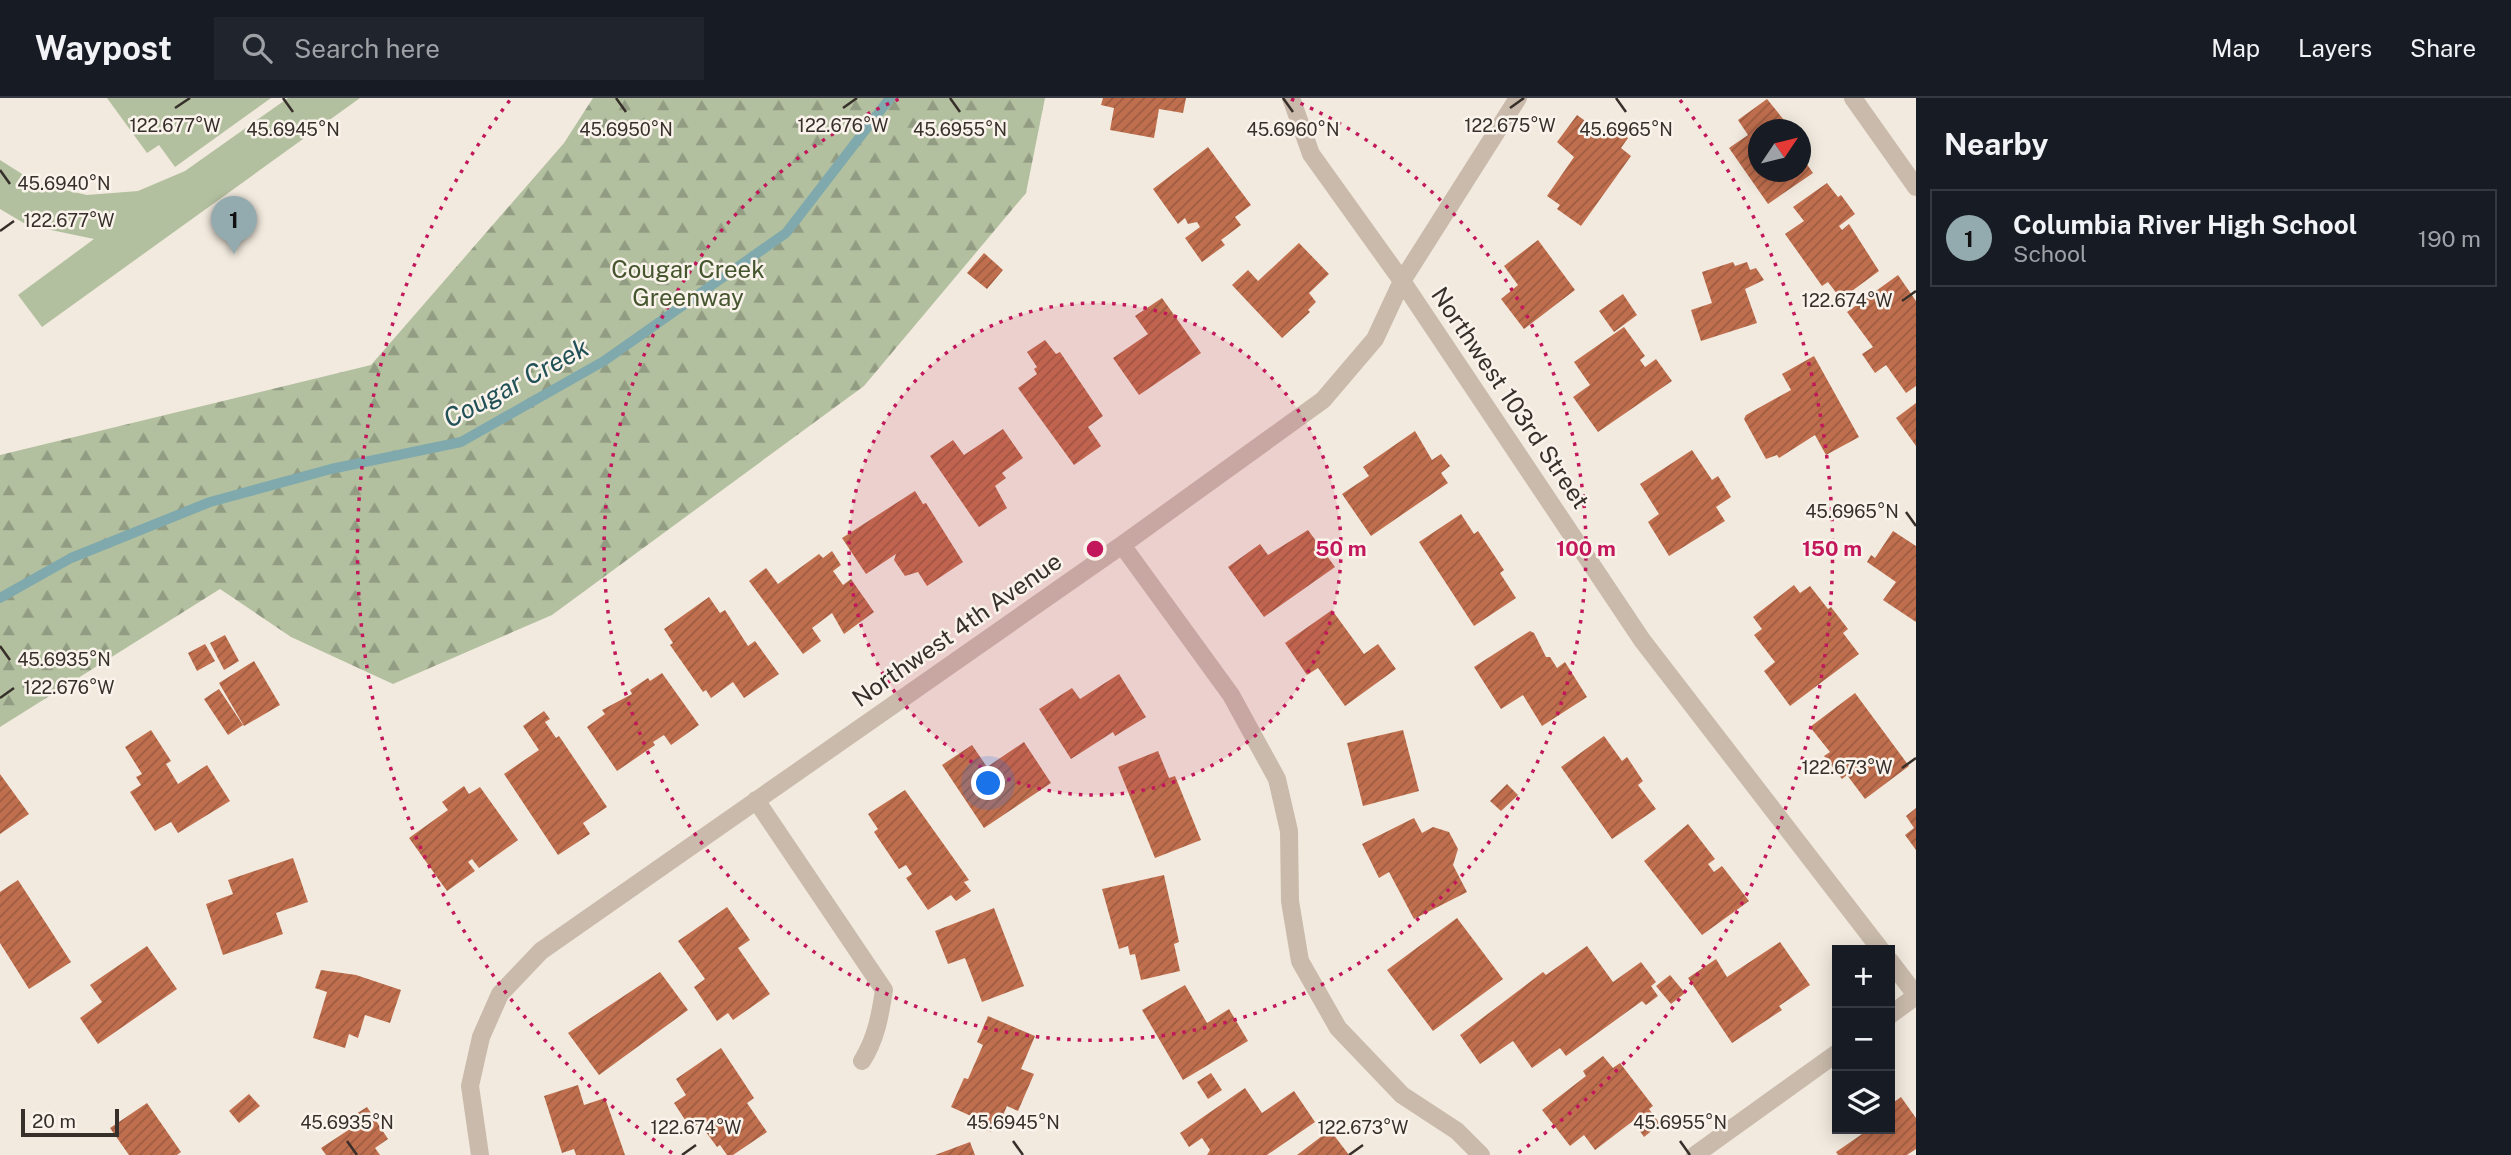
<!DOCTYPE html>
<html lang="en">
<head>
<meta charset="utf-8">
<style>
	body { margin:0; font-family:"Public Sans",sans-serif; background:#20242c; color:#f1f3f6 }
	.controls { position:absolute; right:21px; bottom:21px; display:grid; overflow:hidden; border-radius:0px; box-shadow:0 4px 18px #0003 }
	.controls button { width:63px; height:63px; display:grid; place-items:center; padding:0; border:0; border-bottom:2px solid #363941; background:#171b24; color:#f1f3f6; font:35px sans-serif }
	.compass { position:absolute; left:1748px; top:21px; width:63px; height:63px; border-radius:50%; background:#171b24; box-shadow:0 4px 18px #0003; rotate:55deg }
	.scale { position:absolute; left:21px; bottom:18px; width:98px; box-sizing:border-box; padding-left:7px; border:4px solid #372f2a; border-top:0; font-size:19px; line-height:24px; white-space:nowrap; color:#372f2a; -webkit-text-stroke:5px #f9f3eb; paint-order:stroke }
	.you { position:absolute; left:989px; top:686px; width:24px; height:24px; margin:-18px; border:5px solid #fff; border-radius:50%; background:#1a73e8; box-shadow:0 0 0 10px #1a73e833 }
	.badge { display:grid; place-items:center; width:46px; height:46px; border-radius:50%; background:#93aaae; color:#111; font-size:23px; font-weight:700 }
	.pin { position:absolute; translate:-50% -58px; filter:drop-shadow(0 2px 4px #0008) }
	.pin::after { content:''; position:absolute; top:37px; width:24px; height:21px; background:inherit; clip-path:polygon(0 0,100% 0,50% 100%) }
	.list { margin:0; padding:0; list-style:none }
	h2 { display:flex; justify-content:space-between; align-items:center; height:91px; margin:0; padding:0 28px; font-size:30px }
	h2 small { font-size:23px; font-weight:400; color:#9ea1a6 }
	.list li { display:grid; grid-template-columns:46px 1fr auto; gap:21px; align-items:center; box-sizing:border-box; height:98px; margin:0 14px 14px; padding:0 14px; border:2px solid #363941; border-radius:0px }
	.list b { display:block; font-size:26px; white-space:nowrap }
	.list p { margin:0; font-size:23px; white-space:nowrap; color:#9ea1a6 }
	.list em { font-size:23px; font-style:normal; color:#9ea1a6 }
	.icon { flex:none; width:38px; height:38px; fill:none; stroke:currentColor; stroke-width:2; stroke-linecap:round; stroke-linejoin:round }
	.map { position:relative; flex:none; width:1916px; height:1057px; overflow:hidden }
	header { display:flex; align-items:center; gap:42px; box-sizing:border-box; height:98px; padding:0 35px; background:#171b24; border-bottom:2px solid #363941 }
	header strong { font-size:33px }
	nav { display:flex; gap:38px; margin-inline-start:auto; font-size:24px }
	.search { width:490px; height:63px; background:#20242c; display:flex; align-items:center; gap:18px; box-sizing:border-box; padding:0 24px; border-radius:0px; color:#9ea1a6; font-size:26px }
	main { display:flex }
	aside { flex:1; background:#171b24 }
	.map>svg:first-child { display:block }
</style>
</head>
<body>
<header>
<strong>Waypost</strong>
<div class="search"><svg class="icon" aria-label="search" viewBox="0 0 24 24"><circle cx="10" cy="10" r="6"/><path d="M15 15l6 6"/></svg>Search here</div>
<nav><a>Map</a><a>Layers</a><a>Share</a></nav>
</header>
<main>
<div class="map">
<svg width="1916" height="1057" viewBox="0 0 1916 1057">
	<defs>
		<pattern id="forest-firs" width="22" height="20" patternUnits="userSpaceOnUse" patternTransform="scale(1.75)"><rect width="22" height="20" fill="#b3c09f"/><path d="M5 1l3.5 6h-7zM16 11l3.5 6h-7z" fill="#929c82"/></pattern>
		<pattern id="building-hatch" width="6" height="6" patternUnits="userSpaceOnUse" patternTransform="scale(1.75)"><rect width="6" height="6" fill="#c06f4e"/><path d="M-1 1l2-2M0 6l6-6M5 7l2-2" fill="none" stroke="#9d5c41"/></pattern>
	</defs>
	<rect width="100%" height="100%" fill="#f2eade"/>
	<path fill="#b3c09f" d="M107,0H271L175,69L159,47L147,55Z
		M288,0H360L42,229L18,197L94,141L27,127L0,111V62L38,86L87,97L138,93L185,73Z"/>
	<path fill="url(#forest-firs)" d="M593,0H1045L1026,95L864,288L552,517L393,586L291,539L220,491L0,629V357L371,267L564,45Z"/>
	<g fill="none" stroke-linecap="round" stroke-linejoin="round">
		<path stroke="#7fa9ad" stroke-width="10" d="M0,500L71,460L210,404L331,371L461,344L604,263L786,135L890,0"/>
	</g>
	<path fill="url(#building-hatch)" d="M1103,0H1186L1183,15L1159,11L1154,40L1110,32L1114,10L1101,7Z
		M1767,1L1792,32H1758V74H1800V43L1809,55L1802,59L1813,75L1768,106L1729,50L1748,37L1738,22Z
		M1577,17L1605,37L1611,28L1628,40L1621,50L1631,58L1581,128L1557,111L1560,107L1547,98L1574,59L1557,44Z
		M1208,49L1251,107L1235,119L1241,127L1221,142L1225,147L1202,164L1185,140L1200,129L1197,124L1188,126L1185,120L1178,126L1153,91Z
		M1827,85L1838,99L1841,97L1855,116L1839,128L1842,132L1849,126L1879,173L1841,201L1828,184L1822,188L1785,136L1804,123L1793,109Z
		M1538,142L1575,192L1524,231L1501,201L1518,187L1504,168Z
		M1299,145L1329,176L1309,195L1316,204L1308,212L1310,214L1282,240L1232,187L1248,172L1258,183Z
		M984,155L1003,172L987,191L967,175Z
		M1733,164L1735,168L1747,164L1750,172L1756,170L1764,182L1745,191L1757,225L1701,243L1691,212L1712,205L1702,174Z
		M1898,177L1916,203V288L1906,295L1886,267L1875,275L1862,256L1873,249L1847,214Z
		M1623,196L1637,217L1614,234L1599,213Z
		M1162,200L1201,255L1139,297L1113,260L1148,236L1135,218Z
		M1624,229L1645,258L1640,262L1645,269L1656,261L1672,283L1598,334L1573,299L1590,287L1574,264Z
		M1045,242L1056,256L1060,254L1103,318L1088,329L1101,348L1074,367L1018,290L1037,276L1034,271L1037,269L1027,254Z
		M1814,258L1859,339L1826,357L1815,337L1779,360L1777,357L1766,361L1744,321L1746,317L1791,292L1782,276Z
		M1916,305V348L1896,320Z
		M1003,331L1023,360L1002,375L1006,380L995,388L1007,410L979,429L930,358L953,342L964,357Z
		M1415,333L1432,362L1441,356L1450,368L1441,375L1448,385L1371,438L1342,396L1369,378L1363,369Z
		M1692,352L1712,382L1718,378L1731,399L1716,409L1725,423L1669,458L1648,424L1659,416L1640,386Z
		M915,393L923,406L926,405L963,464L927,488L918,474L905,478L894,462L896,456L866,476L842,440Z
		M1461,416L1474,436L1478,433L1504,472L1500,475L1516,500L1474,528L1419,444Z
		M1308,432L1335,469L1264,519L1228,469L1260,446L1268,457Z
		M1893,433L1916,448V524L1883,502L1896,484L1867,464L1871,457L1875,460Z
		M832,453L841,467L833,473L843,487L851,481L874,514L844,536L832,515L812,530L821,543L803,556L749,483L766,470L778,486L819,456L823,460Z
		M1794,487L1800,495L1810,488L1828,511L1831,509L1848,531L1843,535L1859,556L1790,608L1764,573L1775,564L1754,537L1762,531L1753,519Z
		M709,499L720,515L725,512L748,548L755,543L779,576L744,600L733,584L711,600L706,592L703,594L670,547L673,545L664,531Z
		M1332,512L1364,556L1378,546L1396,571L1345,608L1318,570L1307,577L1285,545Z
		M1530,533L1534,535L1546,559H1550L1557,570L1565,564L1587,599L1542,628L1523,597L1501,611L1474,569Z
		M225,537L239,563L224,572L210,545Z
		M205,546L215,563L197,573L188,555Z
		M254,563L280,607L244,628L219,585Z
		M662,575L699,627L671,647L664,637L653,644L655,647L617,673L587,629L605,616L602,612L632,596L630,592L648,580L650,583Z
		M1119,576L1146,619L1115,638L1113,634L1071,661L1039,611L1072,590L1080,601Z
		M219,591L243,627L228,637L204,601Z
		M1855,595L1909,668L1865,701L1847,677L1842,681L1824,658L1830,654L1810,629Z
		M544,613L550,621L545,624L556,640L559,638L607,709L583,725L590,736L558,757L504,676L539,652L523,628Z
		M151,632L171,663L166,666L178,686L207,667L230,703L178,735L171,724L155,733L130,694L141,687L136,679L142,676L125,649Z
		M1403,632L1419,693L1363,708L1347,645Z
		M1604,638L1622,663L1627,659L1643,683L1638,687L1656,711L1612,741L1561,669Z
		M1024,644L1051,685L984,730L942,667L972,647L987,669Z
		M1158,653L1169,680L1175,678L1201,742L1155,760L1118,669Z
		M0,676L29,716L0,736Z
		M1507,686L1518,697L1501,713L1490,703Z
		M464,688L469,696L480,689L518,742L479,770L472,761L468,764L475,773L447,793L409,740L448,712L442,704Z
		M905,692L969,782L964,784L971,793L956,803L951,797L928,812L906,780L912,776L906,767L899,771L874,734L878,731L868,716Z
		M1916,710V752L1905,737L1914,730L1906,718Z
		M1414,720L1422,735L1433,729L1449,734L1458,751L1453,767L1467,794L1414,821L1389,774L1379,780L1362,746Z
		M1688,726L1715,761L1708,766L1714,774L1722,768L1749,803L1702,837L1644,763Z
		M293,760L308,804L276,815L283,836L223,857L206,806L233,796L228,782Z
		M1164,777L1179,844L1174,846L1180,873L1141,882L1135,856L1130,857L1128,848L1119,851L1102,791Z
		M18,782L71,864L29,891L0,845V794Z
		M727,809L750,842L738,850L770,896L733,922L728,915L717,923L694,889L705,881L678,843Z
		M994,810L1024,888L982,904L965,860L948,866L935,833Z
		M1457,820L1503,881L1433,933L1387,872Z
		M1780,844L1810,887L1779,908L1782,912L1732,945L1688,880L1716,861L1727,879Z
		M147,848L177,891L98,946L80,920L102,904L90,887Z
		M1587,848L1613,884L1641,864L1656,884L1651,888L1658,898L1646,907L1642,903L1566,958L1560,950L1532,970L1513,943L1480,966L1460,937L1543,874L1546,877Z
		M321,872L356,877L401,892L390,925L365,917L358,940L349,936L345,950L313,940L327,894L315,890Z
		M660,874L688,912L599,977L568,935Z
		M1670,877L1685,895L1671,906L1656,888Z
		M1185,887L1207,925L1229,911L1248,943L1183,982L1142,912Z
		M988,918L1035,938L1021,971L1034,976L1018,1013L1007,1008L998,1029L994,1027L991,1034L977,1029L980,1022L951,1009L964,980L968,981L983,947L977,944Z
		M721,950L754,1000L747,1005L767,1034L733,1057H727L720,1047L717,1049L703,1030L707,1028L703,1022L691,1031L674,1005L686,997L676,981Z
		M1603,958L1613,970L1620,965L1653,1008L1649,1011L1660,1026L1644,1039L1633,1023L1595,1052L1584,1037L1570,1048L1542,1012L1586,978L1583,973Z
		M1211,975L1222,992L1208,1001L1197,984Z
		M578,987L584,1007L605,1000L625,1057H576L574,1051L562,1055L544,998Z
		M1245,990L1262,1015L1294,993L1315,1024L1267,1057H1207L1210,1052L1202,1040L1189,1049L1180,1035Z
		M249,996L260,1008L239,1025L229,1013Z
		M1901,999L1916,1020V1051L1907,1057H1838L1836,1054L1865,1034L1863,1031H1890V1007Z
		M147,1005L181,1054L177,1057H129L110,1030Z
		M367,1009L388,1041L375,1050L380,1057H326L321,1050L353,1029L348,1021Z
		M1330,1032L1349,1057H1297Z
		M970,1044L975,1057H935Z"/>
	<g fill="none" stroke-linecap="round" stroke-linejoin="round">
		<path stroke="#c9baab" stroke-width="18" d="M1291,0L1311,56L1402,183L1642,542L1881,852
			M1853,0L1916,89
			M1122,447L1231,597L1277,681L1289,733L1290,803L1300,863L1338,930L1402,997L1457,1033L1481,1057
			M756,702L884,892C880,918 876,941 862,963
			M1890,863L1916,897
			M1890,917L1916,898
			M480,1057L470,988L481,939L500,896L541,853L1122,447L1323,302L1375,241L1402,183L1518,0
			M1695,1057L1837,955"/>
	</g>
	<path fill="none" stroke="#372f2a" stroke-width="2.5" d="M283,0L293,14M616,0L626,14M950,0L960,14M1283,0L1293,14M1616,0L1626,14M175,10L190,0M843,10L857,0M1510,10L1524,0M0,72L10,86M0,133L14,123M1902,203L1916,193M1906,414L1916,428M0,548L10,562M0,600L14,590M1902,670L1916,660M347,1043L357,1057M1013,1043L1023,1057M1680,1043L1690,1057M682,1057L696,1047M1349,1057L1363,1047"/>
	<circle cx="1095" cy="451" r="246" fill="#c2185b" fill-opacity=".12"/>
	<g fill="none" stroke="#c2185b" stroke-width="3.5" stroke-dasharray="3.5 7">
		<circle cx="1095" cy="451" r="246"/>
		<path d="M1291 1A491 491 0 1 1 899 1"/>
		<path d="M672 1055A737 737 0 0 1 510 2M1680 2A737 737 0 0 1 1518 1055"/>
	</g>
	<g text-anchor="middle" stroke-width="5" stroke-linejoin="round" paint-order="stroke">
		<g font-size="24" fill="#45552e" stroke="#f9f3eb">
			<text x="688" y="180">Cougar Creek<tspan x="688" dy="28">Greenway</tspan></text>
		</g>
		<g font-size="24" fill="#372f2a" stroke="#f9f3eb">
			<text transform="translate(1510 300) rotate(56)" y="8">Northwest 103rd Street</text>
			<text transform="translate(957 532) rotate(-35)" y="8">Northwest 4th Avenue</text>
		</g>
		<g font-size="26" font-style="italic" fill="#215157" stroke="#f9f3eb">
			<text transform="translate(516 285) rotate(-28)" y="9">Cougar Creek</text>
		</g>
	</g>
	<g font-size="18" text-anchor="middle" fill="#372f2a" stroke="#f9f3eb" stroke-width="5" stroke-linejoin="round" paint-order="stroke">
		<text x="175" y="34">122.677°W</text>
		<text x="843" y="34">122.676°W</text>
		<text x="1510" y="34">122.675°W</text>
		<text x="293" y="38">45.6945°N</text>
		<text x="626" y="38">45.6950°N</text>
		<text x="960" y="38">45.6955°N</text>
		<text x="1293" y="38">45.6960°N</text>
		<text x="1626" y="38">45.6965°N</text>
		<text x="64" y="92">45.6940°N</text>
		<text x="69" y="129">122.677°W</text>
		<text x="1847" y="209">122.674°W</text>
		<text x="1852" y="420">45.6965°N</text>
		<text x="64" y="568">45.6935°N</text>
		<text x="69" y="596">122.676°W</text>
		<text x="1847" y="676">122.673°W</text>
		<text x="347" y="1031">45.6935°N</text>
		<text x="1013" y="1031">45.6945°N</text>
		<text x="1680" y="1031">45.6955°N</text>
		<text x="696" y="1036">122.674°W</text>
		<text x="1363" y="1036">122.673°W</text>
	</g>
	<circle cx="1095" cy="451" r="10" fill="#c2185b" stroke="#f9f3eb" stroke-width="3.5"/>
	<g font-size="21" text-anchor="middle" font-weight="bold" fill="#c2185b" stroke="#f9f3eb" stroke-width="5" stroke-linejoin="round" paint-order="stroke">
		<text x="1341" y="458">50 m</text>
		<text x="1586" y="458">100 m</text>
		<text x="1832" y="458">150 m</text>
	</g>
</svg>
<div class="controls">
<button>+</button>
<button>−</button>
<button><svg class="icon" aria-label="layers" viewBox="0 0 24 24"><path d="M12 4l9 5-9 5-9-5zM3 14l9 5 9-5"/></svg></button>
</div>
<svg class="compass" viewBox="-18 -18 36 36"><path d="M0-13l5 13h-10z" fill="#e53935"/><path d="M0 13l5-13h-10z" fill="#9ea1a6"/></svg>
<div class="scale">20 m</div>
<div class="you"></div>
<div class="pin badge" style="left:234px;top:156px">1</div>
</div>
<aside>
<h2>Nearby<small></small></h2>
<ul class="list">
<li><span class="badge">1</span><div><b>Columbia River High School</b><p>School</p></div><em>190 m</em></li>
</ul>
</aside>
</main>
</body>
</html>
